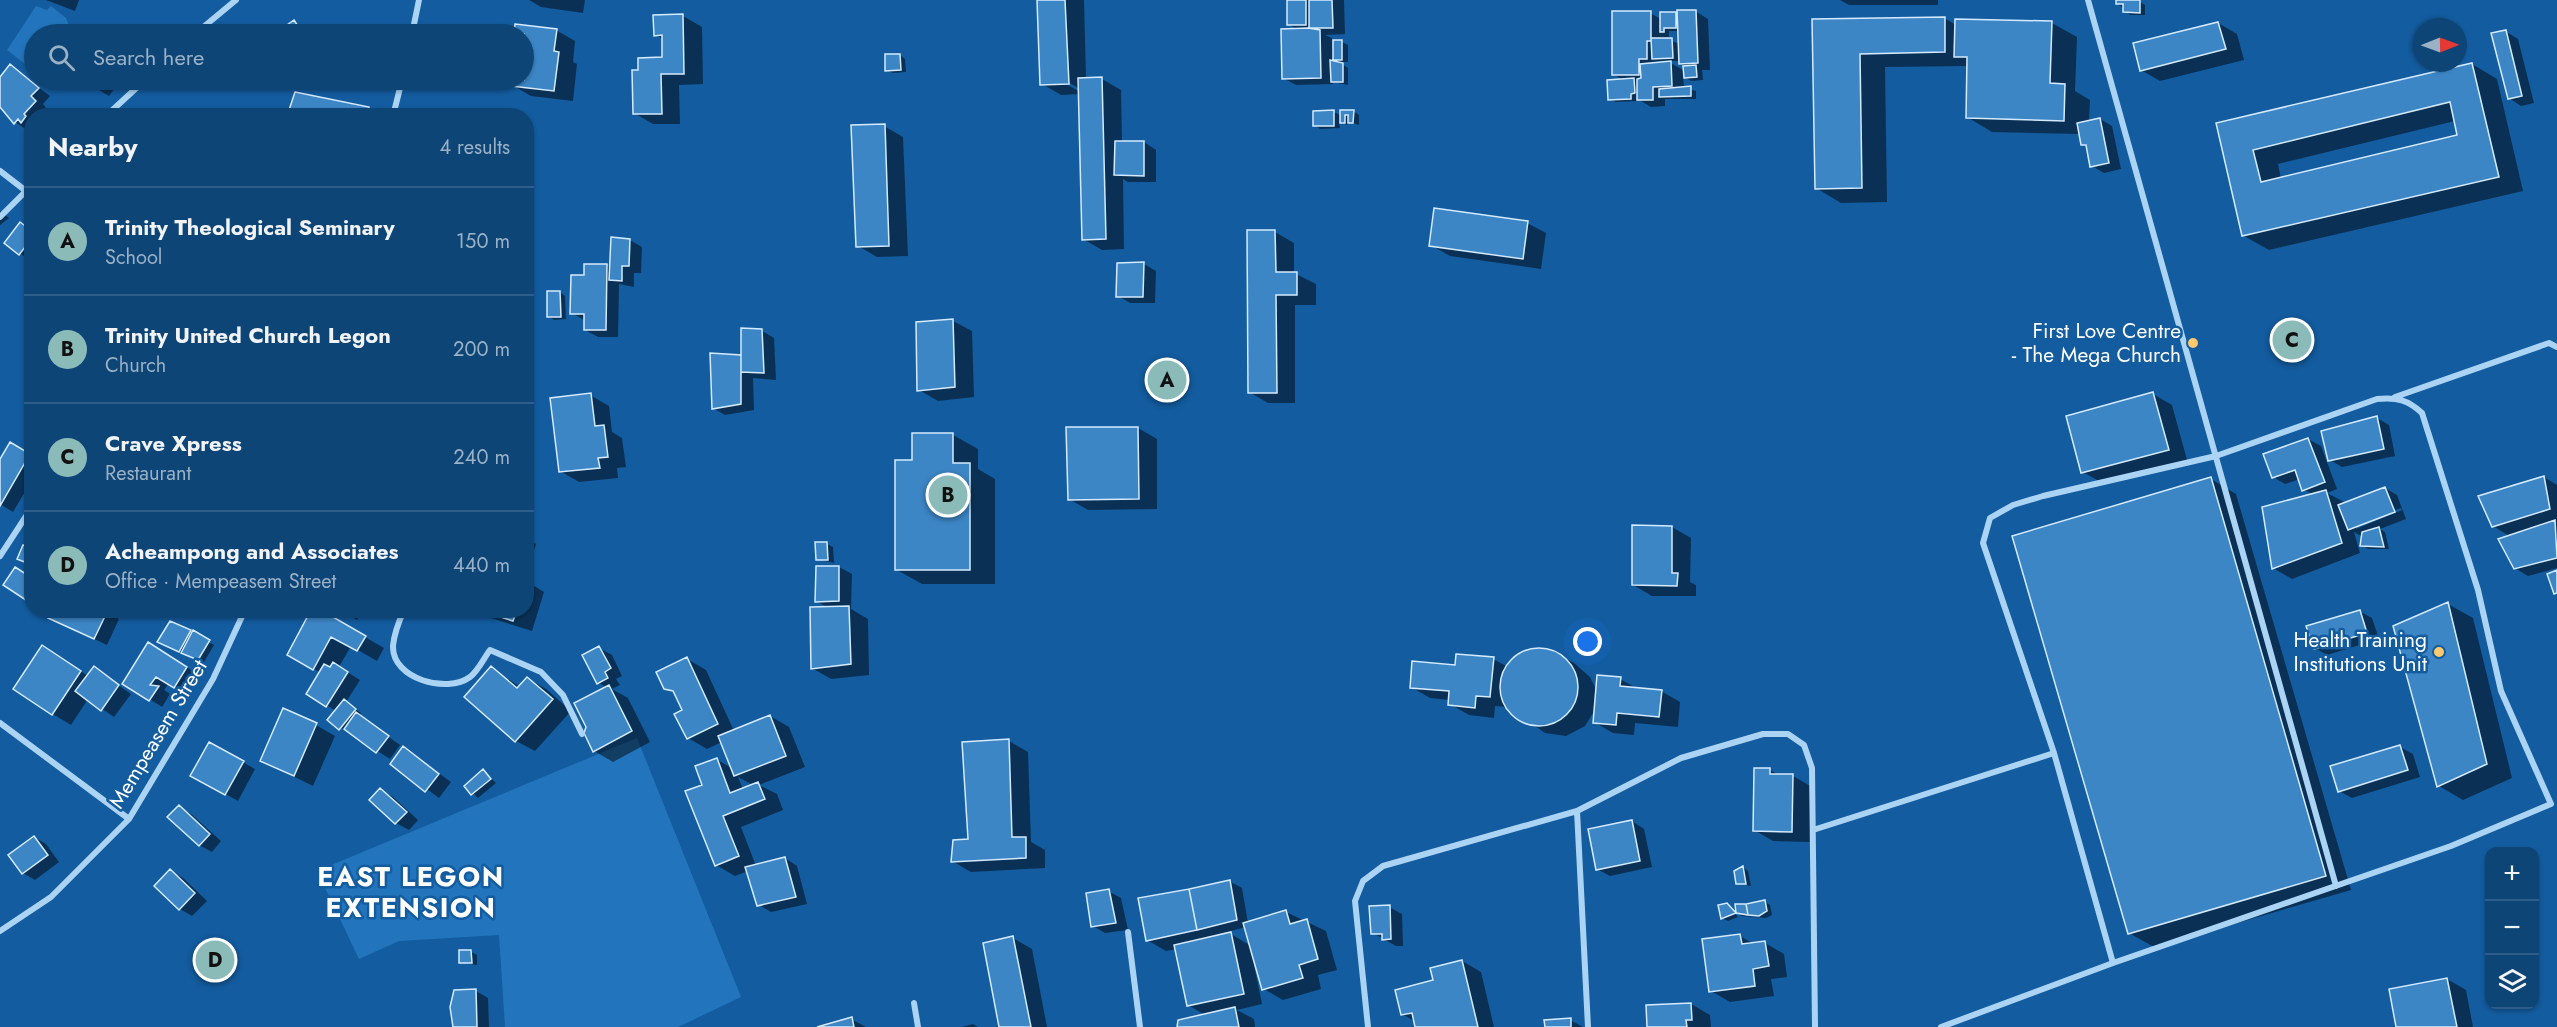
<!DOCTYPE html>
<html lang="en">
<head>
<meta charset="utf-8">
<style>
	body { margin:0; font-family:Jost,sans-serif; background:#1c4f7f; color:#f1f3f6 }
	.controls { position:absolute; right:18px; bottom:18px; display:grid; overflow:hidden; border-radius:12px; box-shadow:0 2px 4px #0004 }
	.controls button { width:54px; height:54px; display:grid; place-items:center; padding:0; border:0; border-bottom:2px solid #2e5d89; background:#0e4577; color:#f1f3f6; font:30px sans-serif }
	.compass { position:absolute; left:2413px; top:18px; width:54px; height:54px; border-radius:50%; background:#0e4577; box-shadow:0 2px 4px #0004; rotate:89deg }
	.you { position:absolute; left:1588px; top:642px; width:21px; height:21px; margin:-15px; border:4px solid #fff; border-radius:50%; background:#1a73e8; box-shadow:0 0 0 9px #1a73e833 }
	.badge { display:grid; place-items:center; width:39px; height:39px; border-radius:50%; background:#8bbbb9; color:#111; font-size:20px; font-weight:700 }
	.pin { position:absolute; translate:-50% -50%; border:3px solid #fff; box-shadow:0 2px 6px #0006 }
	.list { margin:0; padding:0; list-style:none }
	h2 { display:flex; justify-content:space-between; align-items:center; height:78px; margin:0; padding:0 24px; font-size:26px }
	h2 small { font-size:20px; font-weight:400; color:#9bb1c6 }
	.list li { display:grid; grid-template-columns:39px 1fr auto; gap:18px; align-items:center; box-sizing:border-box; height:108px; padding:0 24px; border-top:2px solid #2e5d89 }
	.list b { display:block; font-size:22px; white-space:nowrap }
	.list p { margin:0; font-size:20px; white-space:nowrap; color:#9bb1c6 }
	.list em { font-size:20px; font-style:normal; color:#9bb1c6 }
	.icon { flex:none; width:33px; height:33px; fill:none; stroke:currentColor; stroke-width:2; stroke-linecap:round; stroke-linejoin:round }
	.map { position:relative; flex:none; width:2557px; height:1027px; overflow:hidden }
	.search { position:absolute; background:#0e4577; box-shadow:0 2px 4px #0004; left:24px; top:24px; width:510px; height:66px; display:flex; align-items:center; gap:15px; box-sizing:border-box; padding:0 21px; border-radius:33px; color:#9bb1c6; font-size:22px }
	.panel { position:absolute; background:#0e4577; box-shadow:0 2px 4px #0004; left:24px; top:108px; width:510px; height:510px; border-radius:24px }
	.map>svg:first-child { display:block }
</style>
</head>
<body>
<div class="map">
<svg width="2557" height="1027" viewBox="0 0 2557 1027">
	<rect width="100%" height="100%" fill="#135c9f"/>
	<path fill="#2275bc" d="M36,6L47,10L51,6L66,18L69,26L66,34H34V71L7,50Z
		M637,738L741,997L678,1027H505L499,935L399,941L359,959L317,871Z"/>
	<path fill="#0007" fill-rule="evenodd" d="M46,0H79L75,11Z
		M529,0H585L583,13L541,7Z
		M1039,0H1084L1086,79H1102L1121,90L1122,142H1144L1156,150V182H1128L1123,179L1124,249L1102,250L1083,239L1080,94L1061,95L1042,84ZM1063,79L1080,89V92L1061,81Z
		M1288,0H1344L1345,34L1325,35L1332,38V49L1342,42L1348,45V62H1339L1348,68V85L1333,82V84L1296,85L1283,78L1300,31L1288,24Z
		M1840,0H1938V5H1849Z
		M2140,2L2145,5V15H2130L2118,4Z
		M1695,11L1708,19L1710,70H1702L1703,80L1691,81L1683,76L1684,88L1696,91V99H1665V106L1651,107L1636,98L1637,101L1616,102L1610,99L1623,80L1613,74L1650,13L1661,19L1676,13L1679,15ZM1669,31H1680V44L1669,40ZM1667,61H1681L1685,71Z
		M683,16L702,27L703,84L679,85L680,124H653L634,113L640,71L663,58V39L656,35Z
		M1944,18L1956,25L2052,23L2077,37L2075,91L2090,100L2089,121L2100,119L2112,126L2121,169L2104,173L2092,166L2088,148L2083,144L2080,134L1992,132L1967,117L1968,66L1885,67L1887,202L1841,203L1816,188L1813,20Z
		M294,22L306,29L309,34H280L279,32Z
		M2218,23L2237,34L2244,60L2160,81L2141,70Z
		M517,26L556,30L575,41L573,62L577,64L573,101L531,96L512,85L513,80H524V34H516Z
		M2505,31L2518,39L2534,103L2521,106L2509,98Z
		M900,55L905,59L906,72L893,73L887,70Z
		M2472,64L2497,79L2523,191L2269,250L2244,236L2218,124ZM2455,121L2459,136L2281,179L2278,164Z
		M10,66L50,96L43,104L47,109L41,116H32V127L27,130L15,122L0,105V80Z
		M82,80H121L109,96Z
		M277,80H302L290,88Z
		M368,108L381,116H289Z
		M1353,111L1359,115V125L1350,122L1347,125L1339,121L1340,128L1320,129L1315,125L1334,112L1342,116Z
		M884,126L903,137L908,256L877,257L858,246Z
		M0,211L9,218L0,225Z
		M1527,223L1546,233L1541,269L1450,256L1431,245Z
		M32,231V248L25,257L19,253Z
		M1275,232L1294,243V273L1316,284V305H1295V403H1268L1249,392Z
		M630,240L642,247L641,273H634V287L619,284L618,337H598L585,330L584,320L572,313L586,277L606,265L611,268Z
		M1144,264L1156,271L1155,303H1130L1118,296Z
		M560,292L565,296L566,319L554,320L548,316Z
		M953,321L972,331L974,397L938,401L919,390Z
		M762,331L774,338L776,380L753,378L754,410L725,415L713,408L742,356Z
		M2153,394L2172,405L2187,460L2102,483L2083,472Z
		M590,395L609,406L612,432L622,438L626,467L617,468L618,478L579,482L560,471Z
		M2377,418L2389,425L2395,456L2342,467L2330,460Z
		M1138,428L1157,439V509L1088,510L1069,499Z
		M953,435L978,449V469L995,479V584H922L897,570Z
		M2308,439L2321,446L2337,489L2327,493L2346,503L2385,488L2397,495L2406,519L2380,529L2385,532L2389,549H2368L2362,545L2363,537L2354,532L2360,553L2292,579L2273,568L2314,495L2303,489L2300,479L2285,484L2273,477ZM2401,508L2402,510L2356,529V525Z
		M11,444L32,456V480L13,512L0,504V462Z
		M2544,477L2557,485V568L2528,576L2515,568L2511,537L2493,526Z
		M2211,479L2236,494L2351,890L2154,947L2129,933Z
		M1672,527L1691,538L1690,582L1696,585V596H1652L1633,585Z
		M526,539L536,544L526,576Z
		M827,544L833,547L834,563L817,559Z
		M839,567L852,574L851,609L868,619L869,675L831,679L812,668L829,608L816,601L817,568Z
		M526,581L544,592L532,631L465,610H526Z
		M2448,604L2473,618L2512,778L2463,800L2439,786Z
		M44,610H105L119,619L107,645L62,624Z
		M318,610L384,648L377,661L351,646L339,667L360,680L346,702L361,713L359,716L400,745L390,759L329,720L336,711L308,693L321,673L289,654Z
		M340,610H362L357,620Z
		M2359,611L2372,618L2379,639L2327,655L2315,648Z
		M190,631L214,645L204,662L159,642Z
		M599,648L612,655L622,676L616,679L620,685L612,689L628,698L650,742L613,762L594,751L607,688L598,682Z
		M1533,649L1554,652L1574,663L1590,677L1597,691L1620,679L1638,689L1661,691L1680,702L1678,727L1635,723L1634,735L1613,733L1594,722L1596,708L1585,726L1566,736L1545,733L1508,707L1495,706L1494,718L1469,715L1450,704V700L1430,698L1411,687L1456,667L1493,659L1508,667L1514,659Z
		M161,651L199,675L187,694L169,683L164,690L170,694L162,707L124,683Z
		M61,658L88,676L94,668L131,694L114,717L88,699L71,725L53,714Z
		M687,659L706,670L734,731L770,716L789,727L805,767L759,785L777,794L783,810L741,827L756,866L785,858L797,866L807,904L771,912L759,905L748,871L735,876L716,865L704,785L716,759L733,769L722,742L707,749L688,738L684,711L676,694L666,688ZM738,777L753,785L743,789Z
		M492,668L520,687L527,678L546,689L571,711L535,751L516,741Z
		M316,725L335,736L313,786L262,761Z
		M1009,741L1028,752L1031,842L1045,850V868L971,872L952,861L970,840Z
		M210,744L255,769L238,801L192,775Z
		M2400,747L2413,754L2420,777L2352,798L2339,791Z
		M404,748L451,782L439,798L392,763Z
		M1770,770L1779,775L1793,776L1812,787L1811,842L1773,841L1754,830Z
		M483,771L496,783L478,798L466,786Z
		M380,790L393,797L418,820L409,830L396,823L371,800Z
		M179,807L191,814L221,841L212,852L199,845Z
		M1632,821L1644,829L1652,867L1610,876L1597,869Z
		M34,837L46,844L59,862L35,880L23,873Z
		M1743,867L1748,871L1751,886L1737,883Z
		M171,871L183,878L207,901L192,916L180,909Z
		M1229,881L1242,888L1248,923L1286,912L1326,931L1337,970L1318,975L1321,989L1283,1000L1264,989L1257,964L1254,965L1262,1004L1237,1010L1254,1019L1255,1027H1179L1205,1015L1188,1005L1177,949L1166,951L1147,940ZM1246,927L1251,946L1231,934L1215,937V935Z
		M1108,891L1121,898L1128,930L1105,933L1093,926Z
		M1764,901L1770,905L1772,915L1766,918L1741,916L1738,912L1737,905Z
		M1728,906L1738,917L1728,921L1722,918Z
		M1389,907L1402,914L1403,946H1396L1373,933Z
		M1740,936L1754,944L1765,943L1784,954L1787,977L1771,979L1774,996L1730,1002L1711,991Z
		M1013,938L1032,949L1047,1027H1001Z
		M471,952L477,955V965L460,962Z
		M1462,961L1481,972L1494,1027H1417L1416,1022L1402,1014Z
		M2447,979L2466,990L2473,1027H2398Z
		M476,991L488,998L489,1027H455L452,1024L451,1007Z
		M1691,1004L1710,1015L1711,1027H1648L1647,1007Z
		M851,1019L866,1027H823Z
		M1570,1020L1583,1027H1546Z
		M973,1024L978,1027H962Z"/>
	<path fill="#3d86c6" stroke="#d4eafd" stroke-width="1.5" fill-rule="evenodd" d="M1037,0H1065L1069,84L1040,85Z
		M1287,0H1306V25H1287Z
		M1309,0H1332L1333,28H1309Z
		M2116,0H2140V13L2123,12V4H2116Z
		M1677,10H1696L1698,63L1679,64Z
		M1612,11H1651V41H1647V59H1639V75H1612Z
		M1660,12H1676V28H1664V32H1660Z
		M683,14L684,74H661L662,114H633L632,70H638V58L662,57V35L654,36L653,15Z
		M1945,17V52L1860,54L1862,188L1815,189L1812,19Z
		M1955,19L2052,21L2050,83L2065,84L2064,121L1966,118L1967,57H1954Z
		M294,20L303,34H278L277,32Z
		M2218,22L2226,49L2140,71L2133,43Z
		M515,24L557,29L554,51L559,52L554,91L511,86V80H524V34H514Z
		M82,25L94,34H75Z
		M1308,28L1320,30L1321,78L1282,79L1281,29Z
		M2506,30L2522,96L2508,99L2491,33Z
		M1651,38H1672L1673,58L1652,59Z
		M1333,40H1342V60H1333Z
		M885,54H900L901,70L885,71Z
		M1330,60L1343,63V82H1331Z
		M1671,61L1672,86L1653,87V100H1637V79L1641,78L1640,64Z
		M2472,63L2499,177L2242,236L2216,123ZM2450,102L2457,135L2261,182L2253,150Z
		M10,64L39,88L31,96L36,101L24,114L26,116L21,123L18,119L14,124L0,107V77Z
		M1696,65L1697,77L1684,78L1683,66Z
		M1102,77L1106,239L1082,240L1078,78Z
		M1634,78L1635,93L1631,94V99L1608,100L1607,80Z
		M1691,86V96L1659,97V89Z
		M295,92L369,107L367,116H287Z
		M1334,110V126H1313V111Z
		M1340,110H1354L1353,123H1348V115H1345V123H1340Z
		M2100,118L2109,163L2090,167L2086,145H2081L2077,123Z
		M885,124L889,246L856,247L851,125Z
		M1115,141H1144V176L1114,175Z
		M1434,208L1528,221L1523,259L1429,246Z
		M20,222L32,231V238L19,255L4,243Z
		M1247,230H1275L1276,272H1297V295H1276L1277,393H1248Z
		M611,237L630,239L629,266H622V281L609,280Z
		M1144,262L1143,297H1116L1117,263Z
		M584,264H607L606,330H584V314H570L571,275H584Z
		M547,291H560L561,317H547Z
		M953,319L955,387L917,391L916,322Z
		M741,328L762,329L764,373L741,372Z
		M710,353L741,355V404L712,409Z
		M2153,392L2169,450L2081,473L2066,416Z
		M591,393L595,426L604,425L608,457L598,458L600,468L559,472L550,398Z
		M2377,416L2384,449L2328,461L2321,431Z
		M1066,427H1138L1139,499L1068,500Z
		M912,433H953V463H970V570H895V460H912Z
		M2308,438L2325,482L2302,491L2295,470L2272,478L2263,454Z
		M10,442L30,454L0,506V459Z
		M2544,476L2550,509L2492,527L2478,496Z
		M2211,477L2326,876L2128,934L2012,536Z
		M2385,487L2395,512L2348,530L2338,505Z
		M2326,490L2342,543L2272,569L2262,507Z
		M2555,520L2557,558L2514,569L2498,539Z
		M1632,525L1672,526V573H1678L1677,586L1632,585Z
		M2379,527L2384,547L2360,546L2362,532Z
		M815,542H827L828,560H816Z
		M23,545L32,548V565L17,559Z
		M816,566H839V601L815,602Z
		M15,567L32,578V604L3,585Z
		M2557,570V593L2554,594L2547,574Z
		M2448,602L2487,764L2437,787L2393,626Z
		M849,606L851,664L811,669L810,607Z
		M51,610H108L94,639L48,618Z
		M311,610H321L366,636L357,651L331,637L313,670L287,655Z
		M478,610H517L513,621Z
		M2360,610L2367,633L2314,649L2306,626Z
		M170,621L191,630L179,652L157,642Z
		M193,630L210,640L198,660L181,653Z
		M148,642L187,667L174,688L156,677L150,685L159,686L149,701L122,684Z
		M42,645L81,671L52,715L13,689Z
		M599,646L611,668L605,672L608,678L597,684L582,655Z
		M1500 687a39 39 0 1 1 78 0a39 39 0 1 1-78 0Z
		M1456,654L1494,657L1490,697L1476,696L1475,708L1448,705L1449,691L1410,688L1412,661L1455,665Z
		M687,657L718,724L687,739L674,714L682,710L673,691L664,689L656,672Z
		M333,662L348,672L326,707L306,694L324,664L330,667Z
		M94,666L119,685L101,711L75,691Z
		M491,666L517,688L527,677L553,699L515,742L464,697Z
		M1597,675L1621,677L1620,686L1662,690L1659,717L1617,713L1616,725L1593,723Z
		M609,685L632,731L593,752L584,733L586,727L574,703Z
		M344,699L356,709L339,730L327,720Z
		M283,708L317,723L294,776L260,761Z
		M356,712L389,736L376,753L344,729Z
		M770,715L786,756L734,776L718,736Z
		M1009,739L1012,837H1026V858L951,862L953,840L968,839L962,742Z
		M209,742L244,761L225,795L190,776Z
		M2400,745L2408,770L2338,792L2330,766Z
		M403,746L439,774L425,792L390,764Z
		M717,758L730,793L758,782L765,799L723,816L739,856L715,866L685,791L702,785L695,766Z
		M1754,768H1770V774H1793L1792,832L1753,831Z
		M483,769L491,779L471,795L464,786Z
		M380,788L407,812L395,824L369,800Z
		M179,805L210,834L199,846L167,817Z
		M1632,820L1640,861L1596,870L1588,829Z
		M34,836L48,855L22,874L8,855Z
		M785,857L796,897L757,906L745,867Z
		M1743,866L1746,884H1736L1734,871Z
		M170,869L195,893L179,910L154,886Z
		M1230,880L1237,920L1197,930L1189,889Z
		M1109,889L1116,923L1091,927L1086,893Z
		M1189,889L1197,930L1146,941L1138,898Z
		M1765,900L1767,911L1759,916L1748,915L1746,904Z
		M1727,903L1736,913L1721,919L1718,905Z
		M1735,904H1746L1748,915L1736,913Z
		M1390,905L1391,939L1382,940V934H1371L1369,906Z
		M1286,910L1290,924L1307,919L1318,959L1299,965L1303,978L1262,990L1243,923Z
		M1231,932L1244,994L1187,1006L1174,945Z
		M1740,934L1742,944L1765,941L1769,966L1753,969L1755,986L1709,992L1702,939Z
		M1013,936L1031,1027H999L983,943Z
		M459,950H471L472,963H459Z
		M1462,960L1478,1027H1415L1412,1013L1401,1015L1395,990L1433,980L1430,968Z
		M2447,978L2457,1027H2396L2389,989Z
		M476,989L477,1027H453L450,1007L454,990Z
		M1691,1003L1692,1020H1686L1687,1027H1647L1646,1005Z
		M1235,1007L1239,1027H1177L1178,1020Z
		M852,1017L854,1027H817Z
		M1571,1018V1027H1545L1544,1020Z"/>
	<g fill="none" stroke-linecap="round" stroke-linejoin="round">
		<path stroke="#abd3f4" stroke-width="6" d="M2088,0L2336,886
			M195,34L236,0
			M412,34L419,0
			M106,116L145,80
			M393,116L402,80
			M0,171L26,191
			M0,217L32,185
			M2395,397L2549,343L2557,347
			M0,556L32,507
			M404,610C399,621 394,635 393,646C392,679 447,694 470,677C478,671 484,658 490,650L541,672L563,695L582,734
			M0,723L129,819
			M1577,811L1588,1027
			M1813,830L2054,753
			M0,931L51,897L129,819L213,679L245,610
			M1128,932L1140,1027
			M914,1003L918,1027
			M1368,1027L1355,901L1363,881L1383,866L1577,811L1681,758L1763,734H1788L1804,745L1812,768L1815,1027
			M1941,1027L2113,963L2451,846L2551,804L2501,691L2478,590L2422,413C2408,400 2397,397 2377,399L2216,456L2043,496L2013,505L1990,518L1983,543L2054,753L2113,963"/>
	</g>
	<g fill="#ffc96e" stroke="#135c9f" stroke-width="2">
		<circle cx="2193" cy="343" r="6"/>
		<circle cx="2439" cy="652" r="6"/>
	</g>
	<g text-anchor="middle" stroke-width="5" stroke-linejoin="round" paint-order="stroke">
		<g font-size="21" fill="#fff" stroke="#135c9f" text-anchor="end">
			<text x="2181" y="338">First Love Centre<tspan x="2181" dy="24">- The Mega Church</tspan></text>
			<text x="2427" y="647">Health Training<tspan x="2427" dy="24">Institutions Unit</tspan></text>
		</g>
		<g font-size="21" fill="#fff" stroke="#135c9f">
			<text transform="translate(158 734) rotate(-59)" y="7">Mempeasem Street</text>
		</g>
		<g font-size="27" font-weight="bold" letter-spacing="1.5" fill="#fff" stroke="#135c9f">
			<text x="411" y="886">EAST LEGON<tspan x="411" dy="31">EXTENSION</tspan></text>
		</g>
	</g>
</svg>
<div class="controls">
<button>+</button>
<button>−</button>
<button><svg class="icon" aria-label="layers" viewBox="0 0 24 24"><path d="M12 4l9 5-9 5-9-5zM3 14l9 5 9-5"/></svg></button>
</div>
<svg class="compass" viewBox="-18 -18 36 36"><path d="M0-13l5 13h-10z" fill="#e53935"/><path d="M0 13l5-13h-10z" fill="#9bb1c6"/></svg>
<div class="you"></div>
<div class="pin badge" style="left:1167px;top:380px">A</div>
<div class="pin badge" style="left:948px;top:495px">B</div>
<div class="pin badge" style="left:2292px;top:340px">C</div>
<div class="pin badge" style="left:215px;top:960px">D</div>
<div class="search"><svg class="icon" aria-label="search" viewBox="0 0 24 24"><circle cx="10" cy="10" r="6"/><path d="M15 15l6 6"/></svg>Search here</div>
<section class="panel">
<h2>Nearby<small>4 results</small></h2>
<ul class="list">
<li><span class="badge">A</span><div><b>Trinity Theological Seminary</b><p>School</p></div><em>150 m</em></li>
<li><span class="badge">B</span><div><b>Trinity United Church Legon</b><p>Church</p></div><em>200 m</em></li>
<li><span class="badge">C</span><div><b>Crave Xpress</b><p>Restaurant</p></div><em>240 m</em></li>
<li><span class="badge">D</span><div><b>Acheampong and Associates</b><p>Office · Mempeasem Street</p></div><em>440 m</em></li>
</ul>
</section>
</div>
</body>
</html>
